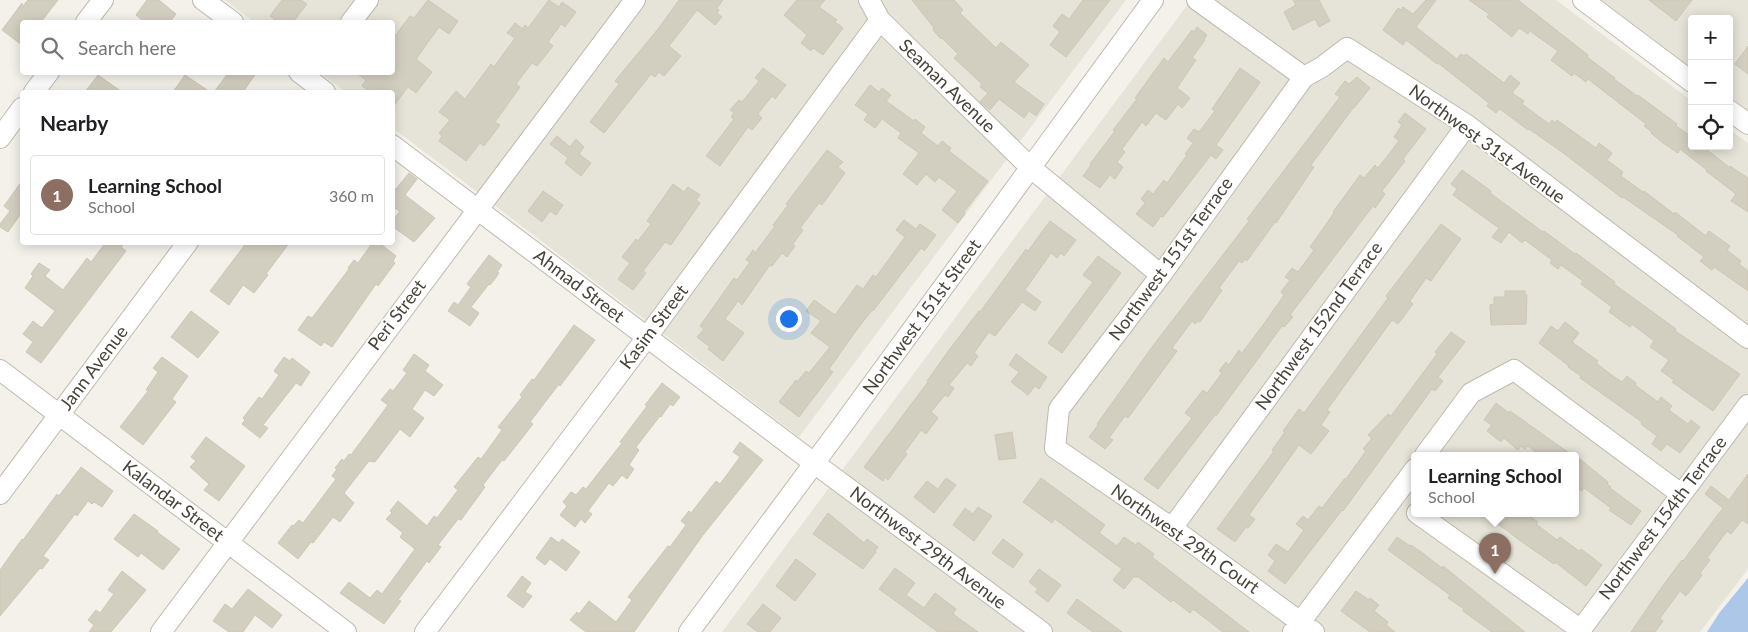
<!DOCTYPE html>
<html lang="en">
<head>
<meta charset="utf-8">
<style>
	body { margin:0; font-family:Lato,sans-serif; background:#f6f6f6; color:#202124 }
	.controls { position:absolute; right:15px; top:15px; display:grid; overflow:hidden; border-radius:5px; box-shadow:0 2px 12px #0003 }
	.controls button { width:45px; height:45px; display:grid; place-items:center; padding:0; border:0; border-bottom:1px solid #e0e0e0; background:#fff; color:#202124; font:25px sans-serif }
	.you { position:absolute; left:788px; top:318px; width:18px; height:18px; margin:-12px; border:4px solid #fff; border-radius:50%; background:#1a73e8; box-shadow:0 0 0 8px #1a73e833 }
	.badge { display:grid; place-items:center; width:32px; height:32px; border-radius:50%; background:#7c3aed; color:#fff; font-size:16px; font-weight:700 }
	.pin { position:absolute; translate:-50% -41px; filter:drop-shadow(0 1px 2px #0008) }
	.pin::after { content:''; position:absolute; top:26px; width:18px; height:15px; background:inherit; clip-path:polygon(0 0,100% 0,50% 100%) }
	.popup { position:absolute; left:1411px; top:452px; width:168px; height:65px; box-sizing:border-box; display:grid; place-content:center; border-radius:5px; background:#fff; filter:drop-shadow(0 1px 4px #0005); font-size:16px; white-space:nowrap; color:#757577 }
	.popup b { font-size:19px; color:#202124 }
	.popup::after { content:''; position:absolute; left:50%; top:100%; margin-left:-10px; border:10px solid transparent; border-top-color:#fff }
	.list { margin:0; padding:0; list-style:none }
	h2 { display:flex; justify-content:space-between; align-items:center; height:65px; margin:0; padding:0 20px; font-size:21px }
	h2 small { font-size:16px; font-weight:400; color:#757577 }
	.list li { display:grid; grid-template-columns:32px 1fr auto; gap:15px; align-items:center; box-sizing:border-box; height:80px; margin:0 10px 10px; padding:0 10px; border:1px solid #e0e0e0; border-radius:5px }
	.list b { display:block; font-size:19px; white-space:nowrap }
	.list p { margin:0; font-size:16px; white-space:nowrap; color:#757577 }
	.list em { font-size:16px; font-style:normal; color:#757577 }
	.icon { flex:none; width:28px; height:28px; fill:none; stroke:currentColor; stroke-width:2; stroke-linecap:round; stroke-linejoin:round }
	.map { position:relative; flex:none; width:1748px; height:632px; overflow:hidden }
	.search { position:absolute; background:#fff; box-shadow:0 2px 12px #0003; left:20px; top:20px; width:375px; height:55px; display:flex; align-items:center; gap:12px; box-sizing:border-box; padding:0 18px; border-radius:5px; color:#757577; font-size:19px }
	.panel { position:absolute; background:#fff; box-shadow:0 2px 12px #0003; left:20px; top:90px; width:375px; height:155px; border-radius:5px }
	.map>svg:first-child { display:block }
</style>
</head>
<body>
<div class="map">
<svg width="1748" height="632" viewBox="0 0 1748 632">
	<rect width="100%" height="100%" fill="#f3f1ea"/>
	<path fill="#e6e4d8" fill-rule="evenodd" d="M225,0H1126L799,437L393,128L392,92H346L320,73L392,72V22H254Z
		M1191,0H1556L1692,101V146H1729V129L1748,143V569L1700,632H722ZM1415,455H1575V513H1415Z
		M1602,0H1748V110L1729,96V19H1692V68Z"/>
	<path fill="#adc7e8" d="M1748,578V632H1707L1720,612Z"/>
	<path fill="#d3cfc0" stroke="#cdc7b4" d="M28,0H58L41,22H22V45L2,30L22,3V7Z
		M147,0H159L176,14L170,22H145L136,15Z
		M282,0H301L307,4L293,22H278L270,16Z
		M428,0L458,21L449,34L439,27L416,59L432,72L416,93L408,87L392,108V92H370L362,86L366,80L355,72H392V40L410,16L414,18Z
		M549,0L559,7L562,2L576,12L565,27L561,24L548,42L553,46L537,66L532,63L516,84L520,87L495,122L500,125L484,146L480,143L466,161L439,141L442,136L439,133L450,120L439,112L456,91L465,99L491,64L494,67L515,38L507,33L515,23L523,29L525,25L528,28Z
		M679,0H723L717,8L719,10L717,13L722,17L715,25L697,10L669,46L681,56L664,76L659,72L655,77L651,74L604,133L590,122L619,84L615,81L658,29Z
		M797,0H825L819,7L837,20L835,22L843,28L823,55L813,48L811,51L801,43L807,35L784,15Z
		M912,0H954L963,10L960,13L996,48L1001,42L1029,65L1014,82L1044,104L1036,116L1029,111L1024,118L999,99L990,110L980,102L988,93L980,87L982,84L954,58L958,54L942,38L941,39L933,30L934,28Z
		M1083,0H1110L1066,57L1050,45L1060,32L1053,26L1062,14L1069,19Z
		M1293,0H1319L1330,21L1319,27L1315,19L1293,30L1284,12L1296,5Z
		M1426,0H1436L1416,27L1457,59L1461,54L1464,56L1466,54L1504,83L1510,75L1520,83L1512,93L1524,101L1522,104L1549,124L1552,120L1555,123L1557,120L1596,148L1599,143L1612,153L1607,160L1623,172L1621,176L1643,192L1644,191L1674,214L1675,212L1706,236L1709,231L1730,246L1727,250L1741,261L1739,264L1748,271V291L1714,267L1712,270L1700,261L1704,257L1677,236L1678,235L1623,197L1622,198L1562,152L1529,129L1528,130L1500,109L1496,113L1487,106L1489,103L1438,63L1437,64L1406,40L1403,45L1383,30L1398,8L1401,10L1403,7L1413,14Z
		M1469,0H1518L1588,55L1587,57L1615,78L1614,79L1637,96L1638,95L1677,124L1676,126L1692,137V146H1702L1729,167L1730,166L1748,178V212L1731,201L1736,194L1706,171L1707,170L1680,149L1678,153L1663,143L1651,133L1652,132L1644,126L1646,124L1588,79L1586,82L1574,73L1572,76L1551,60L1558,51L1530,31L1528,34L1519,28L1512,37L1487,17L1489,14Z
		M1649,0H1692L1676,21Z
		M1197,27L1207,35L1204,39L1205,40L1192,58L1196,60L1177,88L1190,98L1182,108L1178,104L1166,120L1156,113L1146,126L1142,122L1122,149L1125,152L1117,162L1123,167L1115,179L1110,175L1100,188L1083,176L1091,165L1090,164L1115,131L1113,130L1137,99L1135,98L1164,58L1168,62L1192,30L1194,32Z
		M1748,46V74L1735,64Z
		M763,68L786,85L775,99L772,96L758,114L762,118L752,130L748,127L720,166L706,156L734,119L731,117L734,113L730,110L739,100L742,102L759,81L755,78Z
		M1240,68L1260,82L1257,87L1216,145L1223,150L1216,159L1211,155L1163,217L1161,216L1153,227L1136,214L1145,203L1141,199L1148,190L1153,194L1164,180L1167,183L1187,155L1185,154L1193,143L1187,138L1194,129L1199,132L1215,111L1212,109Z
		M229,72H257L243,92H214Z
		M98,75L122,92H85Z
		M185,75L210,92H173Z
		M1357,77L1370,88L1354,108H1353L1311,165L1314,167L1276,223L1275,222L1247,261L1245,259L1242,263L1239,261L1219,288L1222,290L1200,322L1198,321L1195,324L1192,321L1172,348L1177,351L1128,418L1125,416L1109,438L1113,440L1105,449L1089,437L1098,425L1097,424L1155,343L1249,221L1247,219L1340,97L1335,94L1345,81L1349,84Z
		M870,85L879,92L882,88L891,95L886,101L914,121L915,119L925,127L921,133L938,146L942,141L951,148L949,151L988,181L964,212L965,214L958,223L942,210L957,191L939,177L935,182L926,174L917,185L903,174L919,153L898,138L901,133L882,119L875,128L864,120L868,114L855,105Z
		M1405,113L1426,129L1403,159L1405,161L1382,191L1385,194L1375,208L1373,206L1290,315L1293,317L1284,327L1282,326L1216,416L1215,415L1158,489L1144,479L1192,418L1185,413L1203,390L1207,393L1222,373L1219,371L1226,362L1229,365L1239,350L1242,353L1263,325L1284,295L1281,292L1290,280L1285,277L1292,268L1298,272L1314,250L1310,247L1334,213L1333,212L1360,175L1364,178L1375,165L1378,168L1399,141L1394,137L1402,125L1398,122Z
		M557,136L570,147L576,139L584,147L579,154L591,163L581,176L565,163L568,158L550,144Z
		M827,150L843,162L838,167L845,173L822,205L819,203L800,228L803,230L793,244L795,246L787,257L782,253L772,266L770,265L742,305L738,301L725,319L744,333L723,361L708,349L710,347L697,337L704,329L700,326L734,278L737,280L750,262L746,260L753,250L755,253L775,226L773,225L788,205L786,204Z
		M1462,170L1491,191L1490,193L1543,232L1544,231L1575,254L1576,253L1615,282L1614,284L1676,329L1675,331L1740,374L1713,411L1672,382L1674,380L1661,371L1669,360L1650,347L1654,341L1632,324L1630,327L1609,312L1612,307L1581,284L1583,281L1561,265L1558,269L1550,263L1552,260L1525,240L1522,243L1509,232L1501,243L1492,237L1499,228L1453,195L1457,189L1451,184Z
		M409,173L417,179L405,195L435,218L414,242L392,226V222L400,211L395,208L392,212V186L396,189Z
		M22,181V212L8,232L0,227V224L10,211L4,206Z
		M673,184L684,192L688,187L700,195L696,200L700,203L671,245L665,242L643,271L646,273L633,290L618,279L630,263L622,257L636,239L638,241L651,224L647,221Z
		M543,191L563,205L556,215L550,211L542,222L528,211Z
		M904,220L916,229L920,224L936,235L924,251L921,248L873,311L872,310L855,332L829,369L833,372L799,417L779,402L796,380L797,382L806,371L809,373L830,347L811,333L821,321L806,311L814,300L835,315L857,285L863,289L873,275L876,277L905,237L896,230Z
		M1050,221L1076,240L1064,256L1061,253L1057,258L1051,253L1025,290L1041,302L1035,311L1022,302L995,336L989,332L974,353L978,356L971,366L967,363L949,385L954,388L948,397L945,395L931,412L938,418L926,434L921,430L905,452L907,454L888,480L885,477L883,481L864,467L928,382L927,381L949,350L979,311L980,312L1026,249L1028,251Z
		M1441,224L1461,239L1431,281L1426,278L1410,301L1413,304L1398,324L1392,320L1327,410L1330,412L1321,425L1329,431L1311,454L1299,445L1249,515L1255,519L1248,528L1246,527L1235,542L1217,529L1274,451L1272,450L1285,432L1283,431L1299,409L1304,413L1388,298L1386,296Z
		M106,242H125L121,247L126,251L41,363L26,352L33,342L23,334L33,321L42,328L55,311L25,288L33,276L31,274L39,263L50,270L45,276L63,290L87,258L91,262Z
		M247,242H290L266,274L268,275L254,293L243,285L229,305L210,291Z
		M373,242H378L396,256L393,261L395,263L378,286L376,284L332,347L324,342L321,346L298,330L308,316L312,318L349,269L348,268L354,260L358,263Z
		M489,255L502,265L497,272L499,273L495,279L490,285L489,284L471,307L479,313L470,326L448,311L454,302L458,305L471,287L467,284Z
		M1098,256L1121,273L1062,353L1048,343L1093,282L1083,275Z
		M1505,291H1525V295H1527L1526,324L1491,325L1490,305L1494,304V297H1505Z
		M191,311L219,332L198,358L171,337Z
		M1565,322L1579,333L1572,342L1598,361L1596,363L1613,376L1622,382L1627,376L1636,383L1635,385L1658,402L1661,397L1672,406L1669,410L1688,424L1691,420L1700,427L1680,453L1667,444L1661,451L1652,444L1657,436L1641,424L1642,422L1580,378L1581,376L1568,367L1569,366L1539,343L1551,326L1558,331Z
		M574,325L595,340L560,386L559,384L530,422L533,424L504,461L502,460L483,485L485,487L461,520L458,519L438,545L441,547L429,563L427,561L398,600L401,601L384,624L340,593L349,582L370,598L377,590L382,594L415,549L400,537L403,533L386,519L392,513L390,511L398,501L427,526L434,516L437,518L458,490L454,487L478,457L481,459L502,430L498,427L522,397L520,395L532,379L534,380Z
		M1451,332L1465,342L1438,377L1443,381L1435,391L1432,389L1343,511L1342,510L1285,584L1268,571L1275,561L1268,555L1276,544L1288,552L1304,530L1296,524L1303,516L1308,520L1319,506L1322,508L1345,478L1346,479L1366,451L1363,449L1372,438L1368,435L1388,414L1391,416L1437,354L1435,352Z
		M414,354L429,365L425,371L443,385L434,396L425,390L412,409L424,418L410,437L400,429L375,462L369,461L344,493L354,503L340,522L333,517L313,543L311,542L298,559L278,543L292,525L293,526L299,520L303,523L336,479L332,476L337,469L335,468L342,459L344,461L349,454L351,455L388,405L381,400L390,389L393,391L407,373L403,370Z
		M1016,354L1047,377L1039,389L1035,386L1028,395L1011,382L1019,372L1009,365Z
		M162,357L188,376L172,399L176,402L143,445L120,427L148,391L146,390L158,372L153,368Z
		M284,357L290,361L292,358L310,372L301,386L296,383L263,425L268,428L260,438L242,424L245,420L243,418L259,397L262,399L279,375L274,371Z
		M662,383L680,397L673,406L670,404L661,417L660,416L636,447L639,450L629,465L634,469L627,479L622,475L613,486L609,483L588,511L592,514L585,523L581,519L575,527L560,515L567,506L563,502L571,492L576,495L583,487L586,489L622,443L620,442L647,406L645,405Z
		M1496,403L1509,413L1510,411L1572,455H1540L1528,446L1525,449L1521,446L1518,450L1504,438L1501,442L1487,431L1492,425L1484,420Z
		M1012,432L1016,458L999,460L995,435Z
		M206,437L245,466L219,501L204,490L209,484L190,467L196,461L191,457Z
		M740,442L763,460L703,535L634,632H586L570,620L577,612L579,614L589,601L616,622L632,600L628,597L668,546L670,547L686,525L681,521L689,511L691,513L716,481L720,484L740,457L733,452Z
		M1575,455L1608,482L1607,484L1611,487L1610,488L1641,511L1631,525L1609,510L1611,508L1584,488L1582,491L1575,486Z
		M81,467L113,491L102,507L94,502L92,504L88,501L77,516L75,514L43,556L49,560L42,569L40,568L0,616V570L22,539L23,540L57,494L59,496Z
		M1748,474V524L1742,520L1731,534L1727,531L1707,558L1710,560L1700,573L1702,575L1686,596L1680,591L1660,618L1663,621L1655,632H1631L1659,591L1682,560L1683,561L1723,508L1705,494L1711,486L1729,500Z
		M946,478L956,485L934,513L914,497L927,481L938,489Z
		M1041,478L1105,525L1099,533L1117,546L1124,537L1136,545L1138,542L1154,554L1152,557L1249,632H1223L1193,609L1190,613L1173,600L1171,602L1137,576L1136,578L1134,576L1124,589L1113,580L1122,569L1055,519L1052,523L1023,502Z
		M978,507L992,516L974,541L953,525L965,508L973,514Z
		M828,513L864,543L867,539L878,547L875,551L876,552L863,569L813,534Z
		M1483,513H1525L1538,522L1536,524L1548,533L1557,540L1560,537L1579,551L1581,549L1602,565L1586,586L1555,562L1554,564L1522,542Z
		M134,514L158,531L157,532L180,549L163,570L141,553L138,557L114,539Z
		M551,537L559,543L562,539L580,552L566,571L550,559L545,565L536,558Z
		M1397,537L1410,546L1411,545L1420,551L1442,568L1443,566L1525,632H1492L1463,611L1464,609L1448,598L1450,595L1388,550Z
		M1003,539L1023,554L1013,568L992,553Z
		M796,559L816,574L795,601L776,586Z
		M895,568L915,583L906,595L924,608L935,593L956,609L953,614L978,632H938L879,589Z
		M1039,569L1061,585L1048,602L1035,592L1038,589L1029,582Z
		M122,571L146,590L111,632H89L94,625L88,620L96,610L100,613L114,594L108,590Z
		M522,576L531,583L525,592L532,596L523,608L507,596Z
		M248,589L282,615L272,628L255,615L243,632H229L213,621L225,604L232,609Z
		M1356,591L1369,600L1370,598L1379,605L1374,611L1388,622L1386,625L1395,632H1370L1341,611Z
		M1077,599L1122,632H1093L1079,622L1067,613Z
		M763,604L781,618L770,632H758L747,624Z"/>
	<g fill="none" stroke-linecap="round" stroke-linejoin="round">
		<defs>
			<path id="minor" d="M203,0L233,22
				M869,0L880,20L1031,168L1161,275
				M1197,0L1304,77
				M1583,0L1692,82
				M86,22L103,0
				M351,22L368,0
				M299,72L325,92
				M34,92L49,72
				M1729,110L1748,124
				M0,138L22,108
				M392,145L814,463L1042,632
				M0,370L346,632
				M1425,455L1471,393L1514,370L1681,494
				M0,494L188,242
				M1417,513L1581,630
				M1172,528L1467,125
				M161,632L635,0
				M425,632L647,337L880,20
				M689,632L844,423L1153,0
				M1293,632L1415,469
				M1314,632L1172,528L1055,448L1059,409L1161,275L1304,77L1322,67L1347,48L1467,125L1748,338
				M1579,632L1748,405"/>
		</defs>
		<use href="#minor" stroke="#bdbaad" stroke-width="22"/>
		<use href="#minor" stroke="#fff" stroke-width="20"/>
	</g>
	<g text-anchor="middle" stroke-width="4" stroke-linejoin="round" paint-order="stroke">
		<g font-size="18" fill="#464339" stroke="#fff">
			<text transform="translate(947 86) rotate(44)" y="6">Seaman Avenue</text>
			<text transform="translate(1487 144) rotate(36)" y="6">Northwest 31st Avenue</text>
			<text transform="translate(1171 259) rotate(-54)" y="6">Northwest 151st Terrace</text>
			<text transform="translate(579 286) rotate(37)" y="6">Ahmad Street</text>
			<text transform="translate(397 315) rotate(-53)" y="6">Peri Street</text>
			<text transform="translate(922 317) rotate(-54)" y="6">Northwest 151st Street</text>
			<text transform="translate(1319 326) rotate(-54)" y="6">Northwest 152nd Terrace</text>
			<text transform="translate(654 327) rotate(-53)" y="6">Kasim Street</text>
			<text transform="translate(94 368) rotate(-53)" y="6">Jann Avenue</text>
			<text transform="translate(173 501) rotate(37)" y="6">Kalandar Street</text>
			<text transform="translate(1663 518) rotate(-53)" y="6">Northwest 154th Terrace</text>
			<text transform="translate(1185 539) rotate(35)" y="6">Northwest 29th Court</text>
			<text transform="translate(928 548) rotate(37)" y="6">Northwest 29th Avenue</text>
		</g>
	</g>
</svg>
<div class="controls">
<button>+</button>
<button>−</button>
<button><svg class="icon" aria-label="locate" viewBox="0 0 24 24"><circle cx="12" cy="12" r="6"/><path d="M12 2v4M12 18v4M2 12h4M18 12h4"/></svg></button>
</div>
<div class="you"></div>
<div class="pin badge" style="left:1495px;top:574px;background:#8d6e63">1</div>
<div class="popup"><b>Learning School</b>School</div>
<div class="search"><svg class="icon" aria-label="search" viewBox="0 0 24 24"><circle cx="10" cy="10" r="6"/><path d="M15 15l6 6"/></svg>Search here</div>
<section class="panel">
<h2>Nearby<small></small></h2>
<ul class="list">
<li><span class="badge" style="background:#8d6e63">1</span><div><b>Learning School</b><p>School</p></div><em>360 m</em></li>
</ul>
</section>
</div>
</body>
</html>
